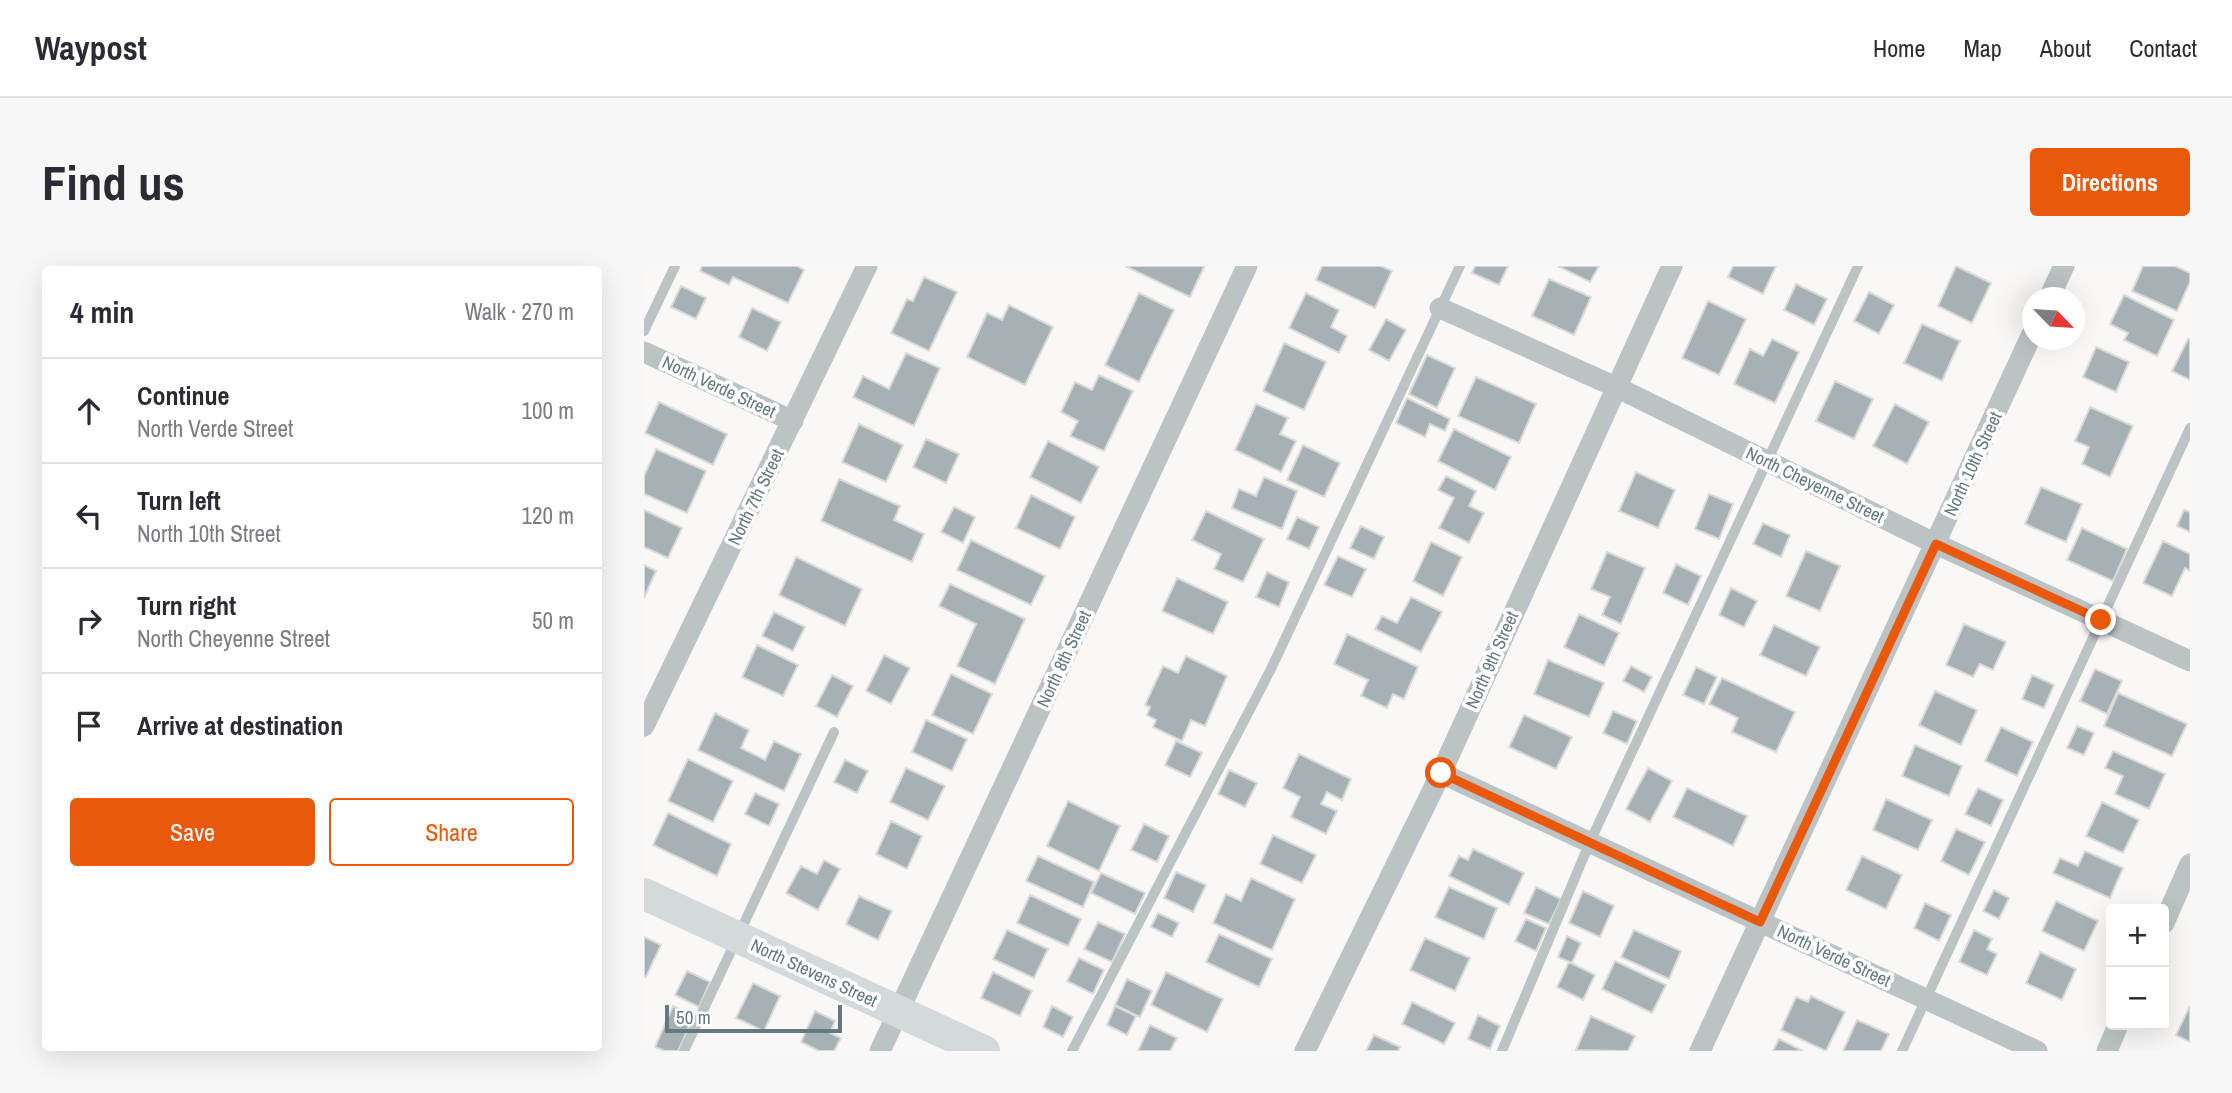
<!DOCTYPE html>
<html lang="en">
<head>
<meta charset="utf-8">
<style>
	body { margin:0; font-family:"Archivo Narrow",sans-serif; background:#f7f7f7; color:#2b2b33 }
	.controls { position:absolute; right:21px; bottom:21px; display:grid; overflow:hidden; border-radius:7px; box-shadow:0 7px 28px #0002 }
	.controls button { width:63px; height:63px; display:grid; place-items:center; padding:0; border:0; border-bottom:2px solid #e1e1e2; background:#fff; color:#2b2b33; font:35px sans-serif }
	.compass { position:absolute; left:1378px; top:21px; width:63px; height:63px; border-radius:50%; background:#fff; box-shadow:0 7px 28px #0002; rotate:115deg }
	.scale { position:absolute; left:21px; bottom:18px; width:177px; box-sizing:border-box; padding-left:7px; border:4px solid #657a80; border-top:0; font-size:19px; line-height:24px; white-space:nowrap; color:#657a80; -webkit-text-stroke:5px #fff; paint-order:stroke }
	.stop { position:absolute; width:21px; height:21px; margin:-16px; border:5px solid #ea580c; border-radius:50%; background:#fff }
	.stop.end { background:#ea580c; border-color:#fff; box-shadow:0 2px 7px #0008 }
	.list { margin:0; padding:0; list-style:none }
	h2 { display:flex; justify-content:space-between; align-items:center; height:91px; margin:0; padding:0 28px; font-size:30px }
	h2 small { font-size:23px; font-weight:400; color:#7c7c81 }
	.list li { display:grid; grid-template-columns:46px 1fr auto; gap:21px; align-items:center; box-sizing:border-box; height:105px; padding:0 28px; border-top:2px solid #e1e1e2 }
	.list b { display:block; font-size:26px; white-space:nowrap }
	.list p { margin:0; font-size:23px; white-space:nowrap; color:#7c7c81 }
	.list em { font-size:23px; font-style:normal; color:#7c7c81 }
	.actions { display:flex; gap:14px; padding:21px 28px }
	.actions a { flex:1; padding:16px 0; border:2px solid #ea580c; border-radius:7px; text-align:center; font-size:24px; color:#ea580c }
	.actions .main { background:#ea580c; color:#fff }
	.icon { flex:none; width:38px; height:38px; fill:none; stroke:currentColor; stroke-width:2; stroke-linecap:round; stroke-linejoin:round }
	.map { position:relative; flex:none; width:1546px; height:785px; overflow:hidden; border-radius:7px }
	header { display:flex; align-items:center; gap:42px; box-sizing:border-box; height:98px; padding:0 35px; background:#fff; border-bottom:2px solid #e1e1e2 }
	header strong { font-size:33px }
	nav { display:flex; gap:38px; margin-inline-start:auto; font-size:24px }
	.intro { display:flex; align-items:center; justify-content:space-between; box-sizing:border-box; height:168px; padding:0 42px }
	h1 { margin:0; font-size:49px }
	.button { padding:18px 32px; border-radius:7px; background:#ea580c; color:#fff; font-size:24px; font-weight:700 }
	main { display:flex; gap:42px; padding:0 42px }
	aside { flex:1; background:#fff; border-radius:7px; box-shadow:0 7px 28px #0002 }
	.map>svg:first-child { display:block }
</style>
</head>
<body>
<header>
<strong>Waypost</strong>
<nav><a>Home</a><a>Map</a><a>About</a><a>Contact</a></nav>
</header>
<div class="intro"><h1>Find us</h1><a class="button">Directions</a></div>
<main>
<aside>
<h2>4 min<small>Walk · 270 m</small></h2>
<ul class="list">
<li><svg class="icon" aria-label="ahead" viewBox="0 0 24 24"><path d="M12 20V5M6 11l6-6 6 6"/></svg><div><b>Continue</b><p>North Verde Street</p></div><em>100 m</em></li>
<li><svg class="icon" aria-label="left" viewBox="0 0 24 24"><path d="M17 20v-9H6M10 6l-5 5 5 5"/></svg><div><b>Turn left</b><p>North 10th Street</p></div><em>120 m</em></li>
<li><svg class="icon" aria-label="right" viewBox="0 0 24 24"><path d="M7 20v-9h11M14 6l5 5-5 5"/></svg><div><b>Turn right</b><p>North Cheyenne Street</p></div><em>50 m</em></li>
<li><svg class="icon" aria-label="arrive" viewBox="0 0 24 24"><path d="M6 21V4h12l-3 4 3 4H6"/></svg><div><b>Arrive at destination</b></div></li>
</ul>
<div class="actions"><a class="main">Save</a><a>Share</a></div>
</aside>
<div class="map">
<svg width="1546" height="785" viewBox="0 0 1546 785">
	<rect width="100%" height="100%" fill="#f9f8f6"/>
	<path fill="#a5b1b4" stroke="#dadad9" stroke-width="2" d="M58,0H153L160,4L144,37L89,11L85,19L56,5Z
		M481,0H557L560,1L546,31Z
		M678,0H737L748,5L731,42L672,14Z
		M831,0H864L855,19L828,7Z
		M914,0H955L946,16Z
		M1089,0H1132L1119,28L1084,11Z
		M1312,0L1347,17L1328,57L1294,40Z
		M1499,0H1531L1546,7V16L1533,45L1488,25Z
		M280,11L313,26L285,85L247,67L263,33L269,35Z
		M905,13L947,31L930,69L888,50Z
		M1152,18L1183,33L1170,59L1140,44Z
		M37,20L62,32L52,53L27,41Z
		M1225,26L1250,39L1235,68L1210,55Z
		M495,27L530,44L495,116L461,99Z
		M662,27L695,44L687,61L703,70L695,87L645,62Z
		M1480,29L1530,54L1513,90L1480,74L1484,67L1466,58Z
		M1064,35L1102,53L1075,109L1038,92Z
		M365,39L409,61L381,119L323,91L343,47L358,54Z
		M108,42L137,56L123,85L95,71Z
		M742,53L762,64L745,95L725,84Z
		M1278,58L1316,75L1298,115L1260,97Z
		M1128,73L1155,86L1131,137L1090,118L1106,83L1119,90Z
		M1544,73L1546,74V114L1528,105Z
		M640,77L682,96L660,144L619,125Z
		M1452,81L1485,96L1472,126L1439,111Z
		M262,87L296,102L270,160L209,131L219,110L245,123Z
		M783,89L811,102L793,142L765,128Z
		M455,109L489,125L460,185L426,170L434,155L417,146L431,116L448,124Z
		M832,111L892,138L875,177L814,150Z
		M1191,115L1229,133L1210,173L1172,155Z
		M763,132L806,153L801,165L786,158L781,171L752,157Z
		M15,136L83,168L69,199L1,167Z
		M612,138L644,152L636,168L652,175L637,206L591,184Z
		M1251,138L1285,156L1263,198L1229,180Z
		M1446,141L1489,160L1466,211L1438,198L1445,181L1431,175Z
		M215,158L259,179L242,216L198,196Z
		M810,163L867,191L851,224L794,195Z
		M282,173L315,188L302,217L269,201Z
		M404,175L455,201L437,237L386,211Z
		M659,179L696,197L680,231L643,214Z
		M12,183L62,205L43,247L0,228V210Z
		M992,206L1031,224L1014,262L975,245Z
		M802,210L832,225L825,240L840,247L825,277L795,262L810,232L794,224Z
		M620,211L653,225L638,263L588,242L595,223L612,230Z
		M195,213L256,240L250,254L280,268L268,296L177,255Z
		M1397,221L1438,238L1422,276L1381,258Z
		M1065,228L1089,238L1075,273L1051,263Z
		M387,229L431,251L416,283L372,262Z
		M310,241L331,251L319,277L297,266Z
		M0,244L38,262L24,292L0,281Z
		M1540,244L1546,246V266L1533,260Z
		M562,245L620,273L599,316L570,303L577,288L548,274Z
		M653,251L675,261L665,283L643,273Z
		M1119,257L1146,269L1137,291L1109,278Z
		M717,260L740,271L730,293L706,282Z
		M1438,262L1483,283L1469,315L1423,294Z
		M327,274L401,310L387,339L313,304Z
		M1519,275L1546,288V305L1541,302L1528,330L1499,317Z
		M787,276L818,291L799,330L769,315Z
		M1162,285L1196,300L1176,345L1142,330Z
		M963,286L1001,302L977,358L958,349L966,331L947,323Z
		M694,290L722,303L708,331L680,319Z
		M152,291L218,323L201,360L135,329Z
		M1032,298L1057,310L1044,339L1019,327Z
		M0,299L12,305L0,332Z
		M623,306L645,316L635,341L612,331Z
		M533,312L584,336L569,368L518,345Z
		M306,318L381,353L351,418L313,400L332,358L295,340Z
		M1087,322L1113,335L1100,361L1075,349Z
		M767,331L798,346L777,386L731,363L738,350L753,357Z
		M130,346L161,361L149,385L118,370Z
		M935,348L975,367L960,400L920,381Z
		M1320,358L1362,376L1349,404L1336,398L1329,411L1302,399Z
		M1130,359L1176,381L1162,410L1116,389Z
		M703,368L774,401L760,433L749,428L743,442L717,430L724,414L690,398Z
		M113,379L154,399L139,430L98,411Z
		M240,389L266,402L247,438L222,425Z
		M542,390L583,410L561,460L547,454L538,475L509,461L512,454L503,449L506,441L501,439L519,400L534,407Z
		M904,394L960,417L945,451L890,428Z
		M987,400L1008,411L1000,426L979,415Z
		M1052,401L1073,411L1060,438L1039,429Z
		M1451,403L1478,415L1463,448L1436,435Z
		M307,408L348,428L329,468L288,449Z
		M188,409L209,420L193,451L172,440Z
		M1388,409L1410,419L1400,442L1378,433Z
		M1078,412L1151,446L1132,486L1088,466L1094,452L1065,438Z
		M1291,425L1333,444L1317,479L1275,459Z
		M1474,427L1543,458L1528,490L1460,460Z
		M969,445L993,455L983,478L959,467Z
		M71,447L105,464L97,482L121,494L130,475L157,488L140,525L54,484Z
		M880,449L928,471L912,503L865,481Z
		M282,454L323,473L308,505L268,486Z
		M1433,460L1450,467L1440,489L1423,482Z
		M1357,461L1389,476L1373,510L1341,495Z
		M532,475L558,487L546,511L521,499Z
		M1271,479L1318,500L1305,530L1258,510Z
		M1469,485L1521,508L1505,543L1471,528L1479,510L1461,502Z
		M655,488L707,513L698,534L683,526L677,538L693,545L682,568L647,551L656,531L639,522Z
		M44,493L89,515L69,556L24,535Z
		M201,494L224,505L213,527L190,516Z
		M262,502L301,520L284,554L246,536Z
		M1004,502L1028,515L1006,556L982,543Z
		M585,504L613,517L601,541L574,528Z
		M1043,522L1103,550L1089,580L1029,551Z
		M1334,522L1359,534L1347,560L1321,548Z
		M111,527L135,538L125,560L101,548Z
		M1242,533L1288,554L1274,584L1229,564Z
		M424,535L476,560L455,605L403,580Z
		M1458,536L1495,554L1479,587L1442,570Z
		M24,547L87,578L73,610L9,579Z
		M247,555L278,570L263,603L232,588Z
		M500,558L525,570L513,596L487,584Z
		M1312,563L1341,576L1325,609L1297,595Z
		M629,569L672,589L658,617L616,598Z
		M829,583L880,607L865,639L805,610L815,590L824,594Z
		M1441,585L1479,602L1466,632L1409,607L1416,592L1434,600Z
		M394,590L450,616L439,641L382,615Z
		M1218,590L1258,609L1242,643L1202,624Z
		M180,594L196,603L174,644L142,627L157,600L173,608Z
		M532,606L562,619L549,646L520,632Z
		M457,607L501,627L491,648L447,627Z
		M607,612L651,633L628,684L569,657L582,628L597,635Z
		M805,621L853,642L840,673L791,651Z
		M892,621L917,633L905,658L880,647Z
		M1350,624L1365,632L1355,653L1339,645Z
		M939,625L970,640L956,671L925,657Z
		M386,629L437,653L424,680L373,657Z
		M215,630L248,645L234,674L202,658Z
		M1412,635L1454,655L1440,685L1398,665Z
		M1281,637L1307,649L1295,675L1270,662Z
		M514,647L535,657L528,671L507,661Z
		M882,653L902,662L892,685L871,675Z
		M454,656L481,668L468,696L440,683Z
		M363,664L404,683L390,712L349,693Z
		M990,664L1037,685L1025,713L977,691Z
		M1330,664L1348,673L1343,683L1353,688L1343,709L1315,696Z
		M575,668L628,693L615,721L562,696Z
		M923,670L937,677L928,697L914,691Z
		M0,671L17,679L2,711L0,710Z
		M781,672L826,692L811,725L766,704Z
		M1396,686L1432,703L1418,734L1382,717Z
		M435,692L460,704L449,728L423,715Z
		M971,695L1022,719L1008,747L958,723Z
		M925,696L951,709L939,734L913,721Z
		M43,705L66,716L55,741L31,729Z
		M349,706L388,725L376,750L337,732Z
		M522,706L579,733L563,766L507,739Z
		M483,713L508,725L496,751L471,739Z
		M109,717L136,730L120,765L92,752Z
		M1167,730L1201,746L1182,785L1137,764L1152,731L1164,736Z
		M768,736L811,757L800,778L758,758Z
		M29,740L50,750L34,785H21L11,781Z
		M408,740L429,751L419,771L399,761Z
		M471,740L492,750L483,769L463,759Z
		M1546,740V776L1532,769Z
		M171,745L191,755L186,767L197,772L190,785H175L157,776Z
		M834,749L856,760L846,783L824,773Z
		M947,750L991,770L984,785L932,784Z
		M1213,754L1245,768L1237,785H1199Z
		M506,759L533,772L526,785H494Z
		M730,769L756,781L754,785H722Z
		M1135,773L1159,785H1129Z"/>
	<g fill="none" stroke-linecap="round" stroke-linejoin="round">
		<path stroke="#bbc3c5" stroke-width="10" d="M0,65L31,0
			M40,785L190,466
			M428,785L627,403L816,0
			M858,785L946,576L1214,0
			M1258,785L1546,162"/>
		<path stroke="#bbc3c5" stroke-width="21" d="M1405,32L1420,0
			M796,42L972,121L1292,278L1546,395
			M0,86L149,155
			M0,460L223,0
			M797,507L1393,785
			M1520,657L1546,598
			M236,785L603,0
			M661,785L797,507L1028,0
			M1056,785L1388,68
			M1463,785L1474,759"/>
		<path stroke="#d4d9dc" stroke-width="32" d="M0,628L340,785"/>
	</g>
	<g fill="none" stroke-linecap="round" stroke-linejoin="round">
		<path stroke="#ea580c" stroke-width="9" d="M797,507L1116,656L1292,278L1457,354"/>
	</g>
	<g text-anchor="middle" stroke-width="7" stroke-linejoin="round" paint-order="stroke">
		<g font-size="18" fill="#657a80" stroke="#fff">
			<text transform="translate(75 121) rotate(25)" y="6">North Verde Street</text>
			<text transform="translate(1329 198) rotate(-65)" y="6">North 10th Street</text>
			<text transform="translate(1171 219) rotate(26)" y="6">North Cheyenne Street</text>
			<text transform="translate(112 231) rotate(-64)" y="6">North 7th Street</text>
			<text transform="translate(420 393) rotate(-65)" y="6">North 8th Street</text>
			<text transform="translate(848 394) rotate(-66)" y="6">North 9th Street</text>
			<text transform="translate(1190 690) rotate(25)" y="6">North Verde Street</text>
			<text transform="translate(170 707) rotate(25)" y="6">North Stevens Street</text>
		</g>
	</g>
</svg>
<div class="controls">
<button>+</button>
<button>−</button>
</div>
<svg class="compass" viewBox="-18 -18 36 36"><path d="M0-13l5 13h-10z" fill="#e53935"/><path d="M0 13l5-13h-10z" fill="#7c7c81"/></svg>
<div class="scale">50 m</div>
<div class="stop" style="left:797px;top:507px"></div>
<div class="stop end" style="left:1457px;top:354px"></div>
</div>
</main>
</body>
</html>
